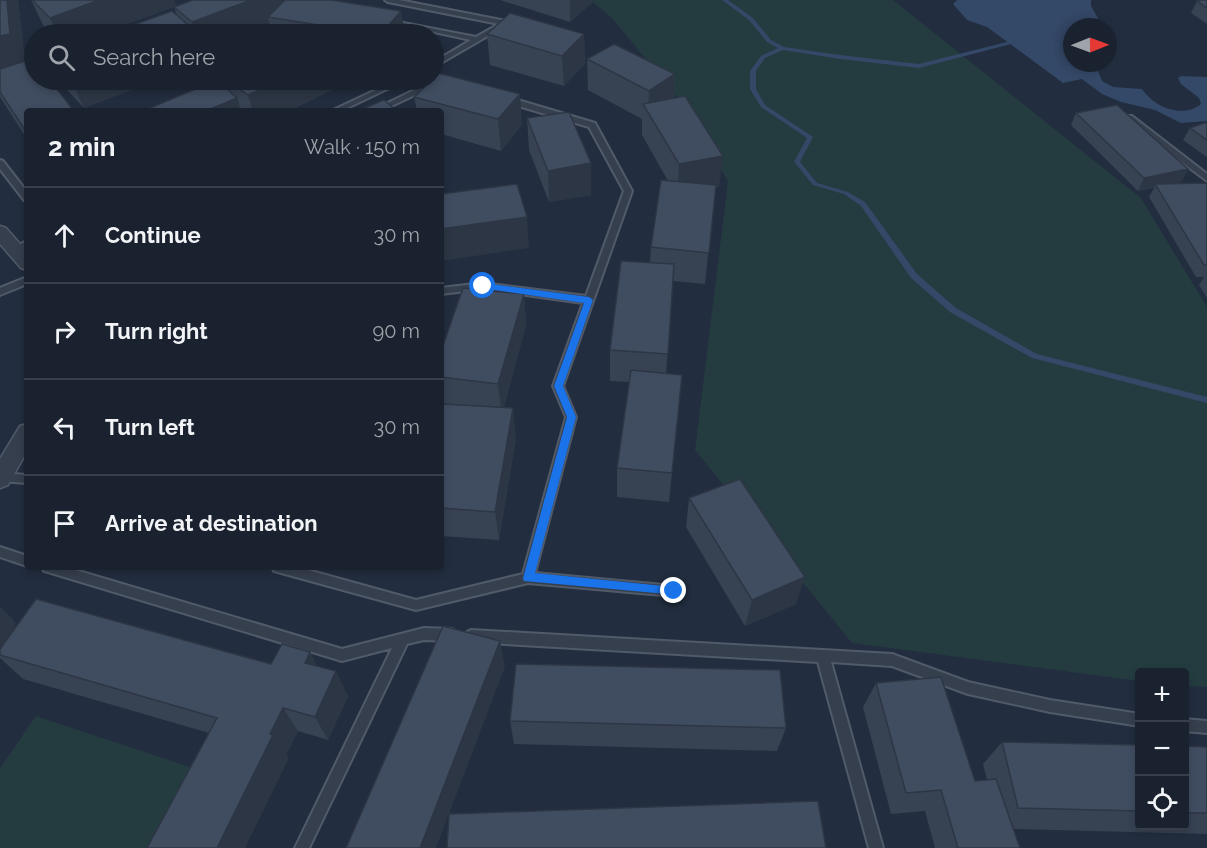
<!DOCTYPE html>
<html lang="en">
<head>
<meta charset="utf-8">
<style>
	body { margin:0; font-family:Raleway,sans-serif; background:#232a37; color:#f1f3f6 }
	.controls { position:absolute; right:18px; bottom:18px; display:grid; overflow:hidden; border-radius:6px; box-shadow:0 3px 9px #0003 }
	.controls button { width:54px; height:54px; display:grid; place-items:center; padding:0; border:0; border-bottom:2px solid #383f4b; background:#1a222f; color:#f1f3f6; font:30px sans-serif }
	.compass { position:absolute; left:1063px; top:18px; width:54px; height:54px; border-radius:50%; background:#1a222f; box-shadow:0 3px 9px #0003; rotate:89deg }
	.stop { position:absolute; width:18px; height:18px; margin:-14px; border:4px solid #1a73e8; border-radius:50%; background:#fff }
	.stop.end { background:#1a73e8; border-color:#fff; box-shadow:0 2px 6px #0008 }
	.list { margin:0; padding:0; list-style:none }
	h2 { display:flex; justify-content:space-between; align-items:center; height:78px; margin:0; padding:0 24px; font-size:26px }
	h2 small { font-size:20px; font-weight:400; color:#9fa4aa }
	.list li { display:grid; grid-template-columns:39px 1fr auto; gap:18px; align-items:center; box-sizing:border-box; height:96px; padding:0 24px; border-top:2px solid #383f4b }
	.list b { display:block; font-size:22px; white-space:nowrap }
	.list em { font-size:20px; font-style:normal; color:#9fa4aa }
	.icon { flex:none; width:33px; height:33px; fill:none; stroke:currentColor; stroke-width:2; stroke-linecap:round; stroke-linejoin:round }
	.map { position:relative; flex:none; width:1207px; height:848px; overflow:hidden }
	.search { position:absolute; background:#1a222f; box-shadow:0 3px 9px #0003; left:24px; top:24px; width:420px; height:66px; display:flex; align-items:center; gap:15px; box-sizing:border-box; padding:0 21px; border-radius:33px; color:#9fa4aa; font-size:22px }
	.panel { position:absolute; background:#1a222f; box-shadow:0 3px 9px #0003; left:24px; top:108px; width:420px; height:462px; border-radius:6px }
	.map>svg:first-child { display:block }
</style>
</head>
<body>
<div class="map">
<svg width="1207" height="848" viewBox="0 0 1207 848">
	<rect width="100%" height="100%" fill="#222d3f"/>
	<path fill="#243c40" d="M590,0H893L1141,198L1207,307V687L1185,686L1184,672H1140L1139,681L852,643L695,450L728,181L680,101L612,18Z
		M36,716L196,769L152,848H0V768Z"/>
	<path fill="#344867" d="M957,0H1091V6L1098,18L1091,27H1072V63H1107L1098,71L1102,81L1113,87L1142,89C1154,107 1182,119 1201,104L1199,98L1181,84L1178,78L1181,76L1207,77V121L1181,123L1155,110L1121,102L1102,94L1082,79L1063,83L987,27L967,20L953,4Z"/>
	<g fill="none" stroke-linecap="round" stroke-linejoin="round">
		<path fill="#344867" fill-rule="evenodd" d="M722,0H728L753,18L771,40L784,47L840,55L919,64L1007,42L1013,35H1017L1018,36L1011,44L919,68L840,59L783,50L765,58L756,71V89L765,105L813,137L800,162L817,183L848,192L865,202L917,274L956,308L1037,354L1207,397V403L1032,358L950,312L911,278L861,206L844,194L813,185L795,163L794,162L807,138L761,107L750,89V71L761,56L778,48L767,42L749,20Z"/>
		<defs>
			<path id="service" d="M385,0H399L506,21L510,23L434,67V62L471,40L388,22V20L476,37L499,24L388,2Z
				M397,80H406L341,111H331Z
				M431,82L438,84L381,111H371Z
				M505,98H511L595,123L632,191L563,386L576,417L535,573L674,586L678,587L680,591L678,595L674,596L528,583L416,610L274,571L272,567H297L416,600L523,574L566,417L553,386L583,303L483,289L441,294V288L483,283L586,296L624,191L589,127L505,102Z
				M1126,116H1132L1207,174V181L1126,120Z
				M0,160L3,161L27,192V201L24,200L0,169Z
				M27,241V248L18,252H12L10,250L12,248Z
				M27,277V284L0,295V288Z
				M0,473L27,475V483L0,481Z
				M0,547L27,556V566L0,557Z
				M42,567H65L342,649L424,628L452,629L456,631L458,635L456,639L452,641L424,640L407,644L309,848H295L392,648L342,661L48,572L44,571Z
				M471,630L892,654L968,682L1050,700L1140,714V726L1050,712L968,694L892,666L831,662L883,848H869L818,662L471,642L467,640L465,636L467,632Z
				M1184,719L1207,721V733L1184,731Z"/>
			<path id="minor" d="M0,226L6,228L27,252V270L21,268L0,244Z
				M27,424V451L8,485L0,488V459L20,426Z"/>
		</defs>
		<use href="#service" stroke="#515a69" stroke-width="4"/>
		<use href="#minor" stroke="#515a69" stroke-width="3"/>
		<use href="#service" fill="#363f4e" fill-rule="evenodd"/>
		<use href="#minor" fill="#363f4e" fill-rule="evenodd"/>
	</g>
	<path fill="#374253" d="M0,0H18L25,61L27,111V139L0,97Z
		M31,0H174L176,6L100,34H50L45,29Z
		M193,0H282L283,2L405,34H273L270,26L249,34H108L177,16L174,7Z
		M500,0H593V2L570,22Z
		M1207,0V24L1191,13L1197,1Z
		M487,34H584L585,64L564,86L490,65Z
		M587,59L675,74L674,98L719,187L715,188L705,284L673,281L666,374L682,375L669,502L617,497V468L630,382L610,381V350L650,263L651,247L668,181L642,135V119L588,90Z
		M60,80H158L84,108L64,87Z
		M225,80H341L342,85L289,111H143L229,91Z
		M414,97L522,125L501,151L441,134V111H417Z
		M1076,113L1188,169L1181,182L1171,184L1207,183V298L1199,285L1204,277H1196L1149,197L1154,188L1138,191L1071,125Z
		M527,118L591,195L549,202L529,150Z
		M1207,122V157L1183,140L1190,128Z
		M524,294L526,325L504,407L516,438L499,540L441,536V413L442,407H441V351Z
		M689,498L796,604L745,626L686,527Z
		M0,607L15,622L14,629L271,664L318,666L348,696L328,740L298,731L286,755L289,758L209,733L23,679L0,658V649L6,641L0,646Z
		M876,683L975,781L987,780L983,764L1002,742L1140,745V825H1185V746L1207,747V834L1013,829L1020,848H935L925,811L891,814L863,707Z
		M510,721L786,728L777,751L514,744Z"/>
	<path fill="#2d3644" d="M7,0H18L25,65L0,70V36Z
		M99,0H174L176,6L100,34H58L50,18Z
		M251,0H282L287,19L268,17L270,26L249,34H196L192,22Z
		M570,0H593V2L570,22Z
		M401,11L405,34H381Z
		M195,31L196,34H184Z
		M584,34L585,64L564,86L562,56Z
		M675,74L673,105L648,114L649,91Z
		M71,80H158L84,108Z
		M282,80H341L342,85L289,111H253L248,95Z
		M520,94L522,125L501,151L498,119Z
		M237,98L241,111H206Z
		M723,156L719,187L677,196L679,164Z
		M591,163V195L549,202L548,171Z
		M1188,169L1181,182L1157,187L1155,184L1154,188L1138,191L1144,178Z
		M527,217L529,248L441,261V229Z
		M524,294L526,325L502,414L498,384Z
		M513,408L516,438L499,540L495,512Z
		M805,577L796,604L745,626L752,600Z
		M0,607L15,622L13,635L0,646Z
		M500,641L505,667L436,848H420Z
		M310,652L323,677L305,663Z
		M336,671L348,696L328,740L315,717Z
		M283,708L298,731L286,755L289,758L245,848H217L270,734Z"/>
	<path fill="#404d61" stroke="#2d3644" stroke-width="1.5" d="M0,0H7L10,34L0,36Z
		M32,0H99L50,18Z
		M193,0H251L192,22L174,7Z
		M285,0H331L401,11L381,34H374L268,17Z
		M1202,0H1207V8L1197,1Z
		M172,11L195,31L184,34H108Z
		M510,13L584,34L562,56L487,34Z
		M614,44L675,74L649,91L587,59Z
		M34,58V80H50L74,111H27V133L0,92V69Z
		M438,73L520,94L498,119L414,97L432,80H434V78Z
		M217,80L237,98L206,111H143Z
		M226,80H282L248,95Z
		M685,96L723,156L679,164L643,104Z
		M384,100L397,111H357Z
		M1117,105L1188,169L1144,178L1076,113Z
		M569,112L591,163L548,171L527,118Z
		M1207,122V140L1190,128Z
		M661,180L716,185L709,253L651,247Z
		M1207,183V265H1204L1155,184Z
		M517,184L527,217L441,229V194Z
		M621,261L674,264L668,354L610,350Z
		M463,288L524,294L498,384L441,377V351Z
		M631,370L682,375L672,473L617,468Z
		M443,404L513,408L495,512L441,508V413Z
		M740,479L805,577L752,600L689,498Z
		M36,599L271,664L282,644L310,652L305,663L336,671L315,717L283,708L270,734L273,735L217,848H147L217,718L0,655V649Z
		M443,626L500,641L420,848H346Z
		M516,664L780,670L786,728L510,721Z
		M941,677L975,781L996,779L1020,848H958L941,790L906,793L876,683Z
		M1002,742L1140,745V811L1018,808Z
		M1185,746L1207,747V813H1185Z
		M818,801L826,848H447L449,814Z"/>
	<path fill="#1a73e8" d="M483,283L589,297L593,300L563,386L576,417L535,573L674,587L678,588V595L524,581L523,578L567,417L554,386L584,303L480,288L478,286Z"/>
</svg>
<div class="controls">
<button>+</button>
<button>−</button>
<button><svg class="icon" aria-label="locate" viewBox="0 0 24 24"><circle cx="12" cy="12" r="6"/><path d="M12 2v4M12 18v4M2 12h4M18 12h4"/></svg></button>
</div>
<svg class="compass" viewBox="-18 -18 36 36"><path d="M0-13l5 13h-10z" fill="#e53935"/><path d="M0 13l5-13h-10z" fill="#9fa4aa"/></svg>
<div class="stop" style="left:483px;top:286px"></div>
<div class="stop end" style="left:674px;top:591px"></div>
<div class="search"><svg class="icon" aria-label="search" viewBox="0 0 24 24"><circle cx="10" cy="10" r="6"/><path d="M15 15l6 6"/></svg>Search here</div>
<section class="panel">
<h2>2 min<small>Walk · 150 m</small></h2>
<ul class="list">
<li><svg class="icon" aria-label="ahead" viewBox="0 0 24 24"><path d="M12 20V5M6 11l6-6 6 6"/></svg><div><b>Continue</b></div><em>30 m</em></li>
<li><svg class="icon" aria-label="right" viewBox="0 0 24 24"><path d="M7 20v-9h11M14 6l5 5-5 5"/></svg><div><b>Turn right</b></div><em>90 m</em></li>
<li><svg class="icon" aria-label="left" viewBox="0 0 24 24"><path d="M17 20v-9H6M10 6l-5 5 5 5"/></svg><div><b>Turn left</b></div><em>30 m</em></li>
<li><svg class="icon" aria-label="arrive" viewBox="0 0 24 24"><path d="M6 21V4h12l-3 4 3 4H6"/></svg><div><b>Arrive at destination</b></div></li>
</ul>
</section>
</div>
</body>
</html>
